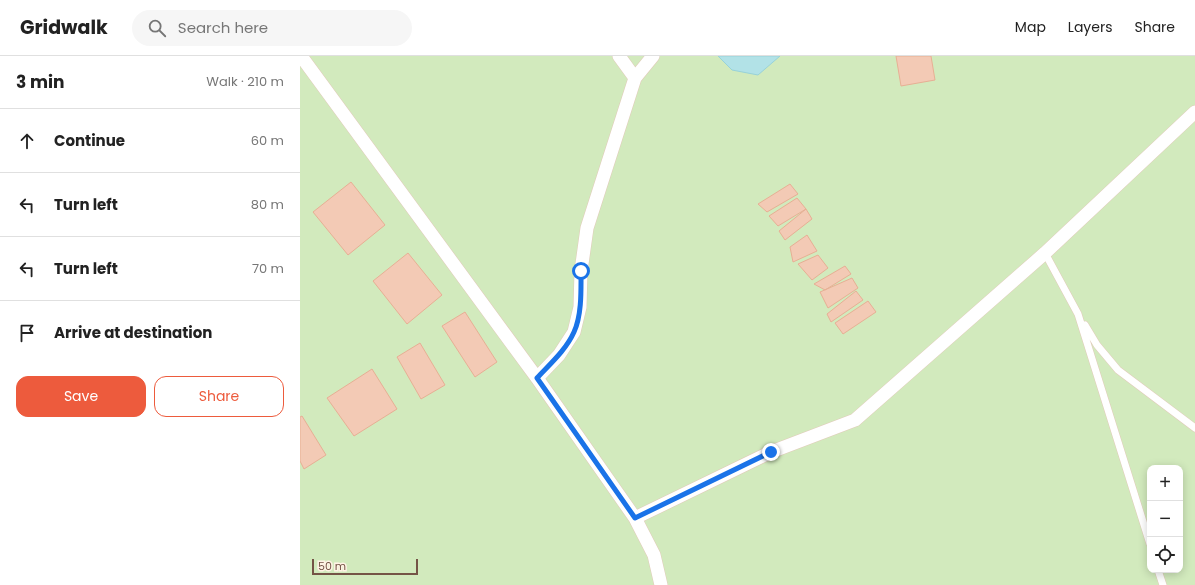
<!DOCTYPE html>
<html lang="en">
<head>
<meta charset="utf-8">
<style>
	body { margin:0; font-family:Poppins,sans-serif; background:#f6f6f6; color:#222 }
	.controls { position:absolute; right:12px; bottom:12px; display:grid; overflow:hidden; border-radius:8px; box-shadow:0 2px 10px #0003 }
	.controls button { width:36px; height:36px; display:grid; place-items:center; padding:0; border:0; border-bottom:1px solid #e0e0e0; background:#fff; color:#222; font:20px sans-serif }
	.scale { position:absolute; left:12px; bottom:10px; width:106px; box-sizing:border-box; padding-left:4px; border:2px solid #745446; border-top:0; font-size:11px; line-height:14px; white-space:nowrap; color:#745446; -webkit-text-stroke:3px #fff3e5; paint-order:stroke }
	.stop { position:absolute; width:12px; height:12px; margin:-9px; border:3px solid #1a73e8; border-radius:50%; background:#fff }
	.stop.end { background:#1a73e8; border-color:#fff; box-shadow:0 1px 4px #0008 }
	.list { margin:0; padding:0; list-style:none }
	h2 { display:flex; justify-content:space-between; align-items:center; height:52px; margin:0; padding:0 16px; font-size:17px }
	h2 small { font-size:13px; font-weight:400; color:#767676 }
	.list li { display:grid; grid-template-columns:26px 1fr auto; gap:12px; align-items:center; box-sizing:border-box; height:64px; padding:0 16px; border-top:1px solid #e0e0e0 }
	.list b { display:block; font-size:15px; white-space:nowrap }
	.list em { font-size:13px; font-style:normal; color:#767676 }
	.actions { display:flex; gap:8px; padding:12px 16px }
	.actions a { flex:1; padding:9px 0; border:1px solid #ed5b3d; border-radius:12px; text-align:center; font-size:14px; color:#ed5b3d }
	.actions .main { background:#ed5b3d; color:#fff }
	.icon { flex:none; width:22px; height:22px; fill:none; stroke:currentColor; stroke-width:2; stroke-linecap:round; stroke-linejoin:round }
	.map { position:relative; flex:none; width:895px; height:529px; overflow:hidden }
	header { display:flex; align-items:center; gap:24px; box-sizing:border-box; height:56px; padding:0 20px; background:#fff; border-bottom:1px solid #e0e0e0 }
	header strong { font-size:19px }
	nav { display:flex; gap:22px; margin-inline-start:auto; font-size:14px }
	.search { width:280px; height:36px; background:#f6f6f6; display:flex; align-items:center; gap:10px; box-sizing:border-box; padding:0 14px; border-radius:22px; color:#767676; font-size:15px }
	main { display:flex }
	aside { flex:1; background:#fff }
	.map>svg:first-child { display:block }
</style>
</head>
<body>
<header>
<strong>Gridwalk</strong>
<div class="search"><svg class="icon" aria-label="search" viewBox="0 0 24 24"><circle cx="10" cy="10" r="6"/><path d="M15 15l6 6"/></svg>Search here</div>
<nav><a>Map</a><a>Layers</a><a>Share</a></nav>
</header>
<main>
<aside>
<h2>3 min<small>Walk · 210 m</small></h2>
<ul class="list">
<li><svg class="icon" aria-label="ahead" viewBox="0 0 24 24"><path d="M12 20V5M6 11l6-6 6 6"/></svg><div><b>Continue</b></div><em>60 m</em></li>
<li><svg class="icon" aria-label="left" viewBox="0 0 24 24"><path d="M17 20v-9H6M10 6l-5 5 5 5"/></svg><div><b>Turn left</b></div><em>80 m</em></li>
<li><svg class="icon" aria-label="left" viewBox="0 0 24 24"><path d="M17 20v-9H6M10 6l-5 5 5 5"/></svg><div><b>Turn left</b></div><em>70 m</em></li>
<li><svg class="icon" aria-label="arrive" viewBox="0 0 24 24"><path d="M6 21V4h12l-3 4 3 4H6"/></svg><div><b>Arrive at destination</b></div></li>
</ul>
<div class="actions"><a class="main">Save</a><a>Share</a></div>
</aside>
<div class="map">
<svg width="895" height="529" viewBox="0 0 895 529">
	<rect width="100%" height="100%" fill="#fdefde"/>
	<path fill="#d2eabd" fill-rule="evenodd" d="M0,0H895V529H0ZM850,412H880V514H850Z"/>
	<path fill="#b2e2e7" stroke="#98d2d9" d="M418,0H480L458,19L432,14Z"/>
	<path fill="#f3cab5" stroke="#e7af94" d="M596,0H631L635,24L601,30Z
		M51,126L85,169L48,199L13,156Z
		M490,128L498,138L467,156L458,148Z
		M497,142L506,153L478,170L469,160Z
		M506,153L512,163L485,184L479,175Z
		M507,179L517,195L493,206L490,191Z
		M108,197L142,239L107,268L73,225Z
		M518,199L528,212L512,224L498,208Z
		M545,210L551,218L525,234L514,228Z
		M552,222L558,232L528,252L520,236Z
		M556,235L563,244L531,266L527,258Z
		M568,245L576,256L543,278L535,267Z
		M165,256L197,306L175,321L142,270Z
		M120,287L145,329L121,343L97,301Z
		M72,313L97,353L54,380L27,342Z
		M2,360L26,399L4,413L0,405V361Z"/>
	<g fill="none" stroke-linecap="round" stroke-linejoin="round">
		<defs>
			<path id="lane" d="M745,197L778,258L850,488
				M785,269L797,289L818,314L895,372
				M858,514L863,529"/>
			<path id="street" d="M1,0L237,322L335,462L354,499L361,529
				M319,0L335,22L353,0
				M237,322L259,299L274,276L280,251L281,215L287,172L335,22
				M335,462L471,396L555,364L745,197L895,56"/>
		</defs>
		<use href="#lane" stroke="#e1cbba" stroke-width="8"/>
		<use href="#street" stroke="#e1cbba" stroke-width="14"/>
		<use href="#lane" stroke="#fff" stroke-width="7"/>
		<use href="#street" stroke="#fff" stroke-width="13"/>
	</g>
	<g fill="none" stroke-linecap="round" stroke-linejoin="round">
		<path stroke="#1a73e8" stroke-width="5" d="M281,215C281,233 282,259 274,276C266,294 250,308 237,322L335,462L471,396"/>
	</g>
</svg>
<div class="controls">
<button>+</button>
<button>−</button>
<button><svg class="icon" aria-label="locate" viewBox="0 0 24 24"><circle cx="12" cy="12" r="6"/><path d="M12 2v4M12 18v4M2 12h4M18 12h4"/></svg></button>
</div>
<div class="scale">50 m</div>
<div class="stop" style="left:281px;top:215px"></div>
<div class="stop end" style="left:471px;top:396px"></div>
</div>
</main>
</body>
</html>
